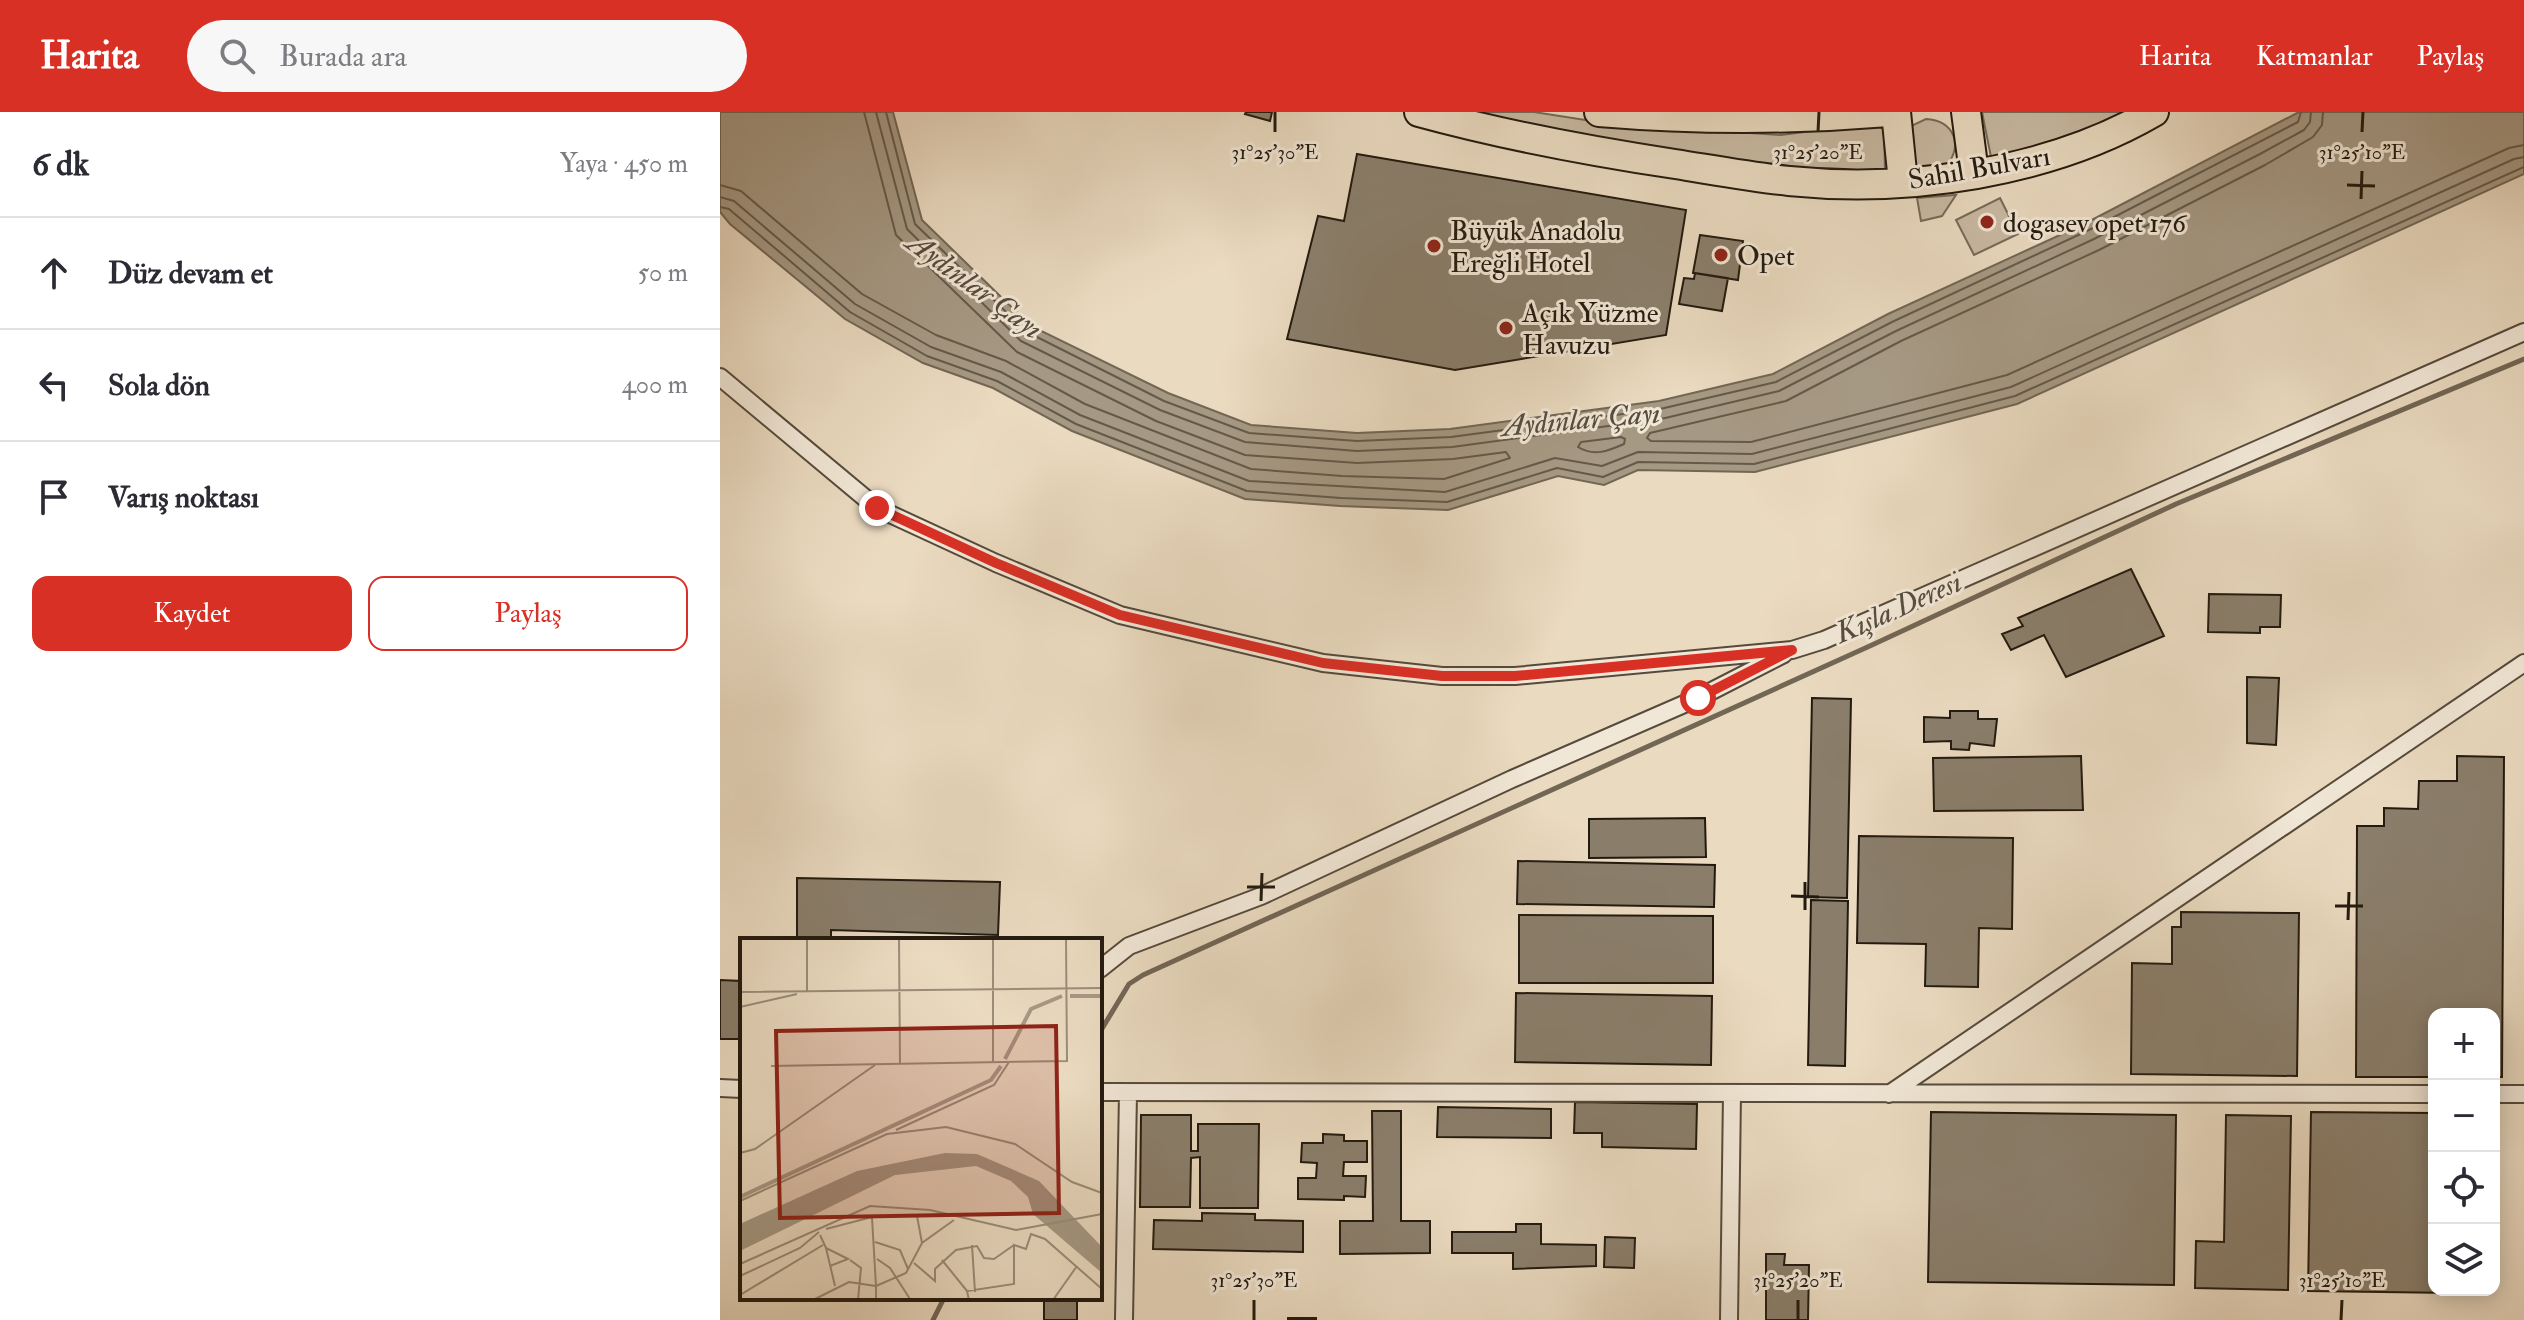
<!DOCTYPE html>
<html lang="tr">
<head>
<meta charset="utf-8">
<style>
	body { margin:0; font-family:"IM FELL Double Pica",serif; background:#f7f7f7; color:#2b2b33 }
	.controls { position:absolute; right:24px; bottom:24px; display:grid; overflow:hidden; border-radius:16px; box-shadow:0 4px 20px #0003 }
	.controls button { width:72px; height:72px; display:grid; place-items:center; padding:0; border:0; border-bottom:2px solid #e1e1e2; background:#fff; color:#2b2b33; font:40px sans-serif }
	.stop { position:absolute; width:24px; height:24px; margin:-18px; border:6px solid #d93025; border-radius:50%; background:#fff }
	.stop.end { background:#d93025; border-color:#fff; box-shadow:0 2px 8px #0008 }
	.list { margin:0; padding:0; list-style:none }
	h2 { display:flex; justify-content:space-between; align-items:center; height:104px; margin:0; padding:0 32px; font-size:34px }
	h2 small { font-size:26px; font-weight:400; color:#7c7c81 }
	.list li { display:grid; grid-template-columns:52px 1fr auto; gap:24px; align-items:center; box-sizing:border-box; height:112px; padding:0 32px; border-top:2px solid #e1e1e2 }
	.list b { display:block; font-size:30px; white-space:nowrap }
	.list em { font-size:26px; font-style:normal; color:#7c7c81 }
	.actions { display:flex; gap:16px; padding:24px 32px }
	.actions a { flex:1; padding:18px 0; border:2px solid #d93025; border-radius:16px; text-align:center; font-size:28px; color:#d93025 }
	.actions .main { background:#d93025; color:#fff }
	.icon { flex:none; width:44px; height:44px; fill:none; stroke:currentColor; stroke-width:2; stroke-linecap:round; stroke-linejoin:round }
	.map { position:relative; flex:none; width:1804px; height:1208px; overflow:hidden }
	header { display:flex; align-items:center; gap:48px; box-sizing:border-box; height:112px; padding:0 40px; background:#d93025; color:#fff }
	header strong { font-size:38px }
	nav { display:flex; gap:44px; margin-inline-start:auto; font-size:28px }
	.search { width:560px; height:72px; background:#f7f7f7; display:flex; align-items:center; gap:20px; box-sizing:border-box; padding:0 28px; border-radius:44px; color:#7c7c81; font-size:30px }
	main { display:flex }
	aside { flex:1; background:#fff }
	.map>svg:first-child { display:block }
</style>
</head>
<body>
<header>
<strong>Harita</strong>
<div class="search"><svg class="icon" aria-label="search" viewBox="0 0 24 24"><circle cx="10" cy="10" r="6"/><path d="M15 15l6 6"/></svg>Burada ara</div>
<nav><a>Harita</a><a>Katmanlar</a><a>Paylaş</a></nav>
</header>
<main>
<aside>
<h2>6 dk<small>Yaya · 450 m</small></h2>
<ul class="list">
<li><svg class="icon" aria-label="ahead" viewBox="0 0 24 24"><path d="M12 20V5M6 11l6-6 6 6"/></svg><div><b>Düz devam et</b></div><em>50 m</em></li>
<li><svg class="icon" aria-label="left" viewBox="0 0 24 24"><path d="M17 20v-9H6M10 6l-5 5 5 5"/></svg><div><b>Sola dön</b></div><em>400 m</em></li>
<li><svg class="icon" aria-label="arrive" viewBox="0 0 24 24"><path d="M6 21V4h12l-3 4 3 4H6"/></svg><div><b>Varış noktası</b></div></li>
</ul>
<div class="actions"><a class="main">Kaydet</a><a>Paylaş</a></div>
</aside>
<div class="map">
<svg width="1804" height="1208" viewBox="0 0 1804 1208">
	<rect width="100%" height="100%" fill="#eadac0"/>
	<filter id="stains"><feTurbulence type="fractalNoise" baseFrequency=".0025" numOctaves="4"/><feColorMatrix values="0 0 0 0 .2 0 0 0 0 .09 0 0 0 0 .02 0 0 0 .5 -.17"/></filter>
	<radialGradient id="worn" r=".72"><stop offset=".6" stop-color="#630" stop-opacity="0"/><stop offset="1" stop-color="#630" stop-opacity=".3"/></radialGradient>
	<path fill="#c8b9a2" stroke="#766a58" stroke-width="2" d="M748,0H814L891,12L1061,23L1164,10L1165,61L1018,52L943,40Z
		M1262,0H1411L1334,30L1271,45Z
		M1206,7C1234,8 1244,34 1226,54L1201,58L1193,54L1191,14Z
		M1236,83L1222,104L1201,109L1197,86Z
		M1280,86L1298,122L1254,143L1236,108Z"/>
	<path fill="#a69984" stroke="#726655" stroke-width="2" d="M0,0H173L202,108L311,214L448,281L531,313L637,321L730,317L939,289L1053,262L1168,202L1366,111L1579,0H1804V62L1297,292L1035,360L918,358L884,373L838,364L728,398L620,394L525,387L352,319L273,276L203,251L125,207L10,112L0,100Z"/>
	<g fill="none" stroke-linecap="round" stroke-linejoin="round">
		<path stroke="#645a4a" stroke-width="2" d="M156,0L187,117L301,229L440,298L525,330L637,339L732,335L941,307L1059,279L1176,219L1374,127L1540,42L1584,18L1590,10L1591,0
			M166,0L195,112L307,220L444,289L529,321L637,329L731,325L940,297L1056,270L1172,210L1369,118L1578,10L1581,0
			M1603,0L1602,13L1593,25L1545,53L1379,138L1181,229L1066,289L930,321L927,326L931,329L1031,330L1287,263L1789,36L1804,33
			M0,73L21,79L142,182L216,223L286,249L365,292L531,357L622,364L724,367L790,346L786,340L733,347L637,351L525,343L436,309L297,240L176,123L144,0
			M0,85L14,89L135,192L211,235L281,260L360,303L529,369L725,380L835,346L882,354L918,340L1032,342L1291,275L1794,47L1804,45
			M0,95L9,97L130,200L207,244L277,269L356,312L527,379L621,386L727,390L837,356L883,365L918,350L1034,352L1295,284L1804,55
			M901,325L905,327L904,332C888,339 874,345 858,335L861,330Z"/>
		<path stroke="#726655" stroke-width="5" d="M380,920L409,872L423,863L1152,533L1456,392L1804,247
			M213,1208L224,1186"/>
	</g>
	<path fill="#8a7e6b" stroke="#231a0f" stroke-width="2" d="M526,0H552L550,9L525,2Z
		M637,42L966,98L946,223L735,258L567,227L598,104L624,109Z
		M980,123L1023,129L1018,168L973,161Z
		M975,161L1008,166L1002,199L959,192L964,166L974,167Z
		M1411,457L1444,524L1346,565L1324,523L1291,538L1282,522L1303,514L1298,506Z
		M1489,482L1561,483L1560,515H1540V521L1488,520Z
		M1527,565L1559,566L1556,633L1527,631Z
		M1092,586L1131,587L1127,786L1088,785Z
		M1230,599H1258V607H1277L1274,634L1250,631L1249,638L1231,637V629L1204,630V605L1230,606Z
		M1361,644L1363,698L1214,699L1213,646Z
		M1737,644L1784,645L1782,965H1774V902H1714V965H1636L1637,714H1664V696L1698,697L1699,669H1737Z
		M985,706L986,745L869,746V707Z
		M1139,724L1293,726L1292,817L1259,816L1258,875L1205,874L1206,832L1137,831Z
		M798,749L995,753L994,795L797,792Z
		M77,766L280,770L278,823L111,818V828H77Z
		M1091,788L1128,789L1125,954L1088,953Z
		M1461,800L1579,801L1577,964L1411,962L1412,851L1452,852V815H1461Z
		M799,803L993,804V871H799Z
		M0,868L22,869V927H0Z
		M796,881L992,884L991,953L795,950Z
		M855,990L977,992L976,1037L882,1035V1021H854Z
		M718,995L831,997V1026L717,1025Z
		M652,999H681V1109H710V1141L620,1142V1109H653Z
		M1211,1000L1456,1003L1454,1173L1208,1170Z
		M1591,1000L1714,1001V1178H1734V1181L1588,1179Z
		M421,1003H471V1039H478V1012H539L538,1096H480V1045L471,1046L470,1095H420Z
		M1506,1003L1571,1004L1568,1178L1475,1176L1476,1129L1504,1130Z
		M603,1022L624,1023V1029H647V1050H624L623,1064H646L645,1085L624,1084V1088L578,1087V1066H596L597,1051L581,1050L582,1031H603Z
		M482,1101L535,1102V1108L583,1109V1140L433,1137L434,1108L482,1109Z
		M796,1112H821V1132L876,1133V1154L793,1157V1141H732V1120H796Z
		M885,1125L915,1126L914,1156L884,1155Z
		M1046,1142H1065L1064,1153H1089L1088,1208H1046Z
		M324,1186H357V1208H324Z
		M568,1206H596V1208H568Z"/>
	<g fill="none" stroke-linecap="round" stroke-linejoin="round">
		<defs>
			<path id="minor" d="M0,265L157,396L276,451L400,503L603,551L722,564H795L1072,538L1104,528L1804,220
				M380,857L409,834L541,784L792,667L978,586L1064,542
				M0,976L22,977
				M380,980L1714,982
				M1169,982L1804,551
				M1774,982H1804
				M404,1208L408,981
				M1009,1208L1012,981"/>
			<path id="trunk" d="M699,0C783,23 869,39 955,52C993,58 1031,65 1069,69C1189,81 1329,61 1434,0
				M879,0C976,8 1072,8 1168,0
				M1176,0L1183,70
				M1246,0L1254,61"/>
		</defs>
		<use href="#minor" stroke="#554a3b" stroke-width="20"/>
		<use href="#trunk" stroke="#231a0f" stroke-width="32"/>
		<use href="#minor" stroke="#f1e7d6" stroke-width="16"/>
		<use href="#trunk" stroke="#eadac0" stroke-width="28"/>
	</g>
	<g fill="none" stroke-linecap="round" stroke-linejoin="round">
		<path stroke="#d93025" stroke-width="10" d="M157,396L276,451L400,503L603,551L722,564H795L1072,538L978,586"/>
	</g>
	<path fill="none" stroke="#231a0f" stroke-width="3" d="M555,20V0M1098,20L1099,0M1642,20L1643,0M1627,73L1655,74M1641,87L1642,59M527,775H555M1071,784L1099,785M541,789L542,761M1615,794H1643M1085,798V770M1628,808L1629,780M534,1208V1188M1078,1208V1188M1621,1208L1622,1188"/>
	<g fill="#8f2418" stroke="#f1e7d6" stroke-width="3">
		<circle cx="1267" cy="110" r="8"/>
		<circle cx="714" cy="134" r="8"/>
		<circle cx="1001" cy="143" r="8"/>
		<circle cx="786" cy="216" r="8"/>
	</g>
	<g text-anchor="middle" stroke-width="6" stroke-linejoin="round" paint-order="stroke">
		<g font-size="28" fill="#231a0f" stroke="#f1e7d6">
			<text transform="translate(1259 55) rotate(-10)" y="10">Sahil Bulvarı</text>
		</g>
		<g font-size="28" fill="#231a0f" stroke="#f1e7d6" text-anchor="start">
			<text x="1283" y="120">dogasev opet 176</text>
			<text x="730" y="128">Büyük Anadolu<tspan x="730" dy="32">Ereğli Hotel</tspan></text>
			<text x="1017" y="153">Opet</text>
			<text x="802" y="210">Açık Yüzme<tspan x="802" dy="32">Havuzu</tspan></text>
		</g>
		<g font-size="30" font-style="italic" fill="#574d3e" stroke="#f1e7d6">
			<text transform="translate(255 173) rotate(36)" y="10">Aydınlar Çayı</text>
			<text transform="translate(861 307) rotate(-5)" y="10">Aydınlar Çayı</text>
			<text transform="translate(1178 495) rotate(-24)" y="10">Kışla Deresi</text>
		</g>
	</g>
	<g transform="translate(20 826)">
		<rect width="362" height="362" fill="#eadac0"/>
		<path d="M205,215L237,216L299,243L362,309V335L293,276L288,259L271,243L236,228L155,237L0,313V286L13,280L117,233Z" fill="#a69984"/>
		<path fill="none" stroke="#a69984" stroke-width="4" d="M330,58H362M265,121L291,71L322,58M0,259L251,142L261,128"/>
		<path fill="none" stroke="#9a8d79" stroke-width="2" d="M67,0V54M159,0L160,126M253,0V124M0,54L362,50M0,69L57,56M31,128L327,123L326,0M156,192L254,147L269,124M0,215L15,211L135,127M0,263L147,196L206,189L275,206L332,244L362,255M177,278L182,305M86,291L132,279L184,277M80,297L86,310L108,321L90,328M135,304L160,312L168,331M232,307L235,354M86,310L95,348M137,321L150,330L170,361M110,322L121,330L118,362M202,322L227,353M174,325L195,343V331L216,312L237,308L244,320L254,321L274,307M0,326L130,268L190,272L276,292L362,276M0,338L60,310L79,294M0,357L83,307M73,362L109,344L136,348L132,280M136,362V348L166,335L182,305L214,282M229,362L227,353L274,346V307L286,311L291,296L305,301L362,351M313,362L337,328"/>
		<path fill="#8f2418" fill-opacity="0.15" stroke="#8f2418" stroke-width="4" d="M316,88L319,275L40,280L36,93Z"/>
		<rect width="362" height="362" fill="none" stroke="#231a0f" stroke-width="4"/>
	</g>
	<g font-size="20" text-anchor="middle" fill="#231a0f" stroke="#f1e7d6" stroke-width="6" stroke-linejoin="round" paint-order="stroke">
		<text x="555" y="47">31°25'30"E</text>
		<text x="1098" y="47">31°25'20"E</text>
		<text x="1642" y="47">31°25'10"E</text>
		<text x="534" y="1175">31°25'30"E</text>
		<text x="1078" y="1175">31°25'20"E</text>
		<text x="1622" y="1175">31°25'10"E</text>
	</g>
	<rect width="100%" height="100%" filter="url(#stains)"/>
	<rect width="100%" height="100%" fill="url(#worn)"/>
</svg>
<div class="controls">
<button>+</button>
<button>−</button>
<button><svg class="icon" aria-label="locate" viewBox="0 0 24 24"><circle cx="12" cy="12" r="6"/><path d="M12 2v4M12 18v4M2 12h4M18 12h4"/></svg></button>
<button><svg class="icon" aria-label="layers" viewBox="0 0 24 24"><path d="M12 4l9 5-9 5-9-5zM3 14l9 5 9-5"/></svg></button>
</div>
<div class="stop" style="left:978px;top:586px"></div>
<div class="stop end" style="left:157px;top:396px"></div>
</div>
</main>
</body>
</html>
